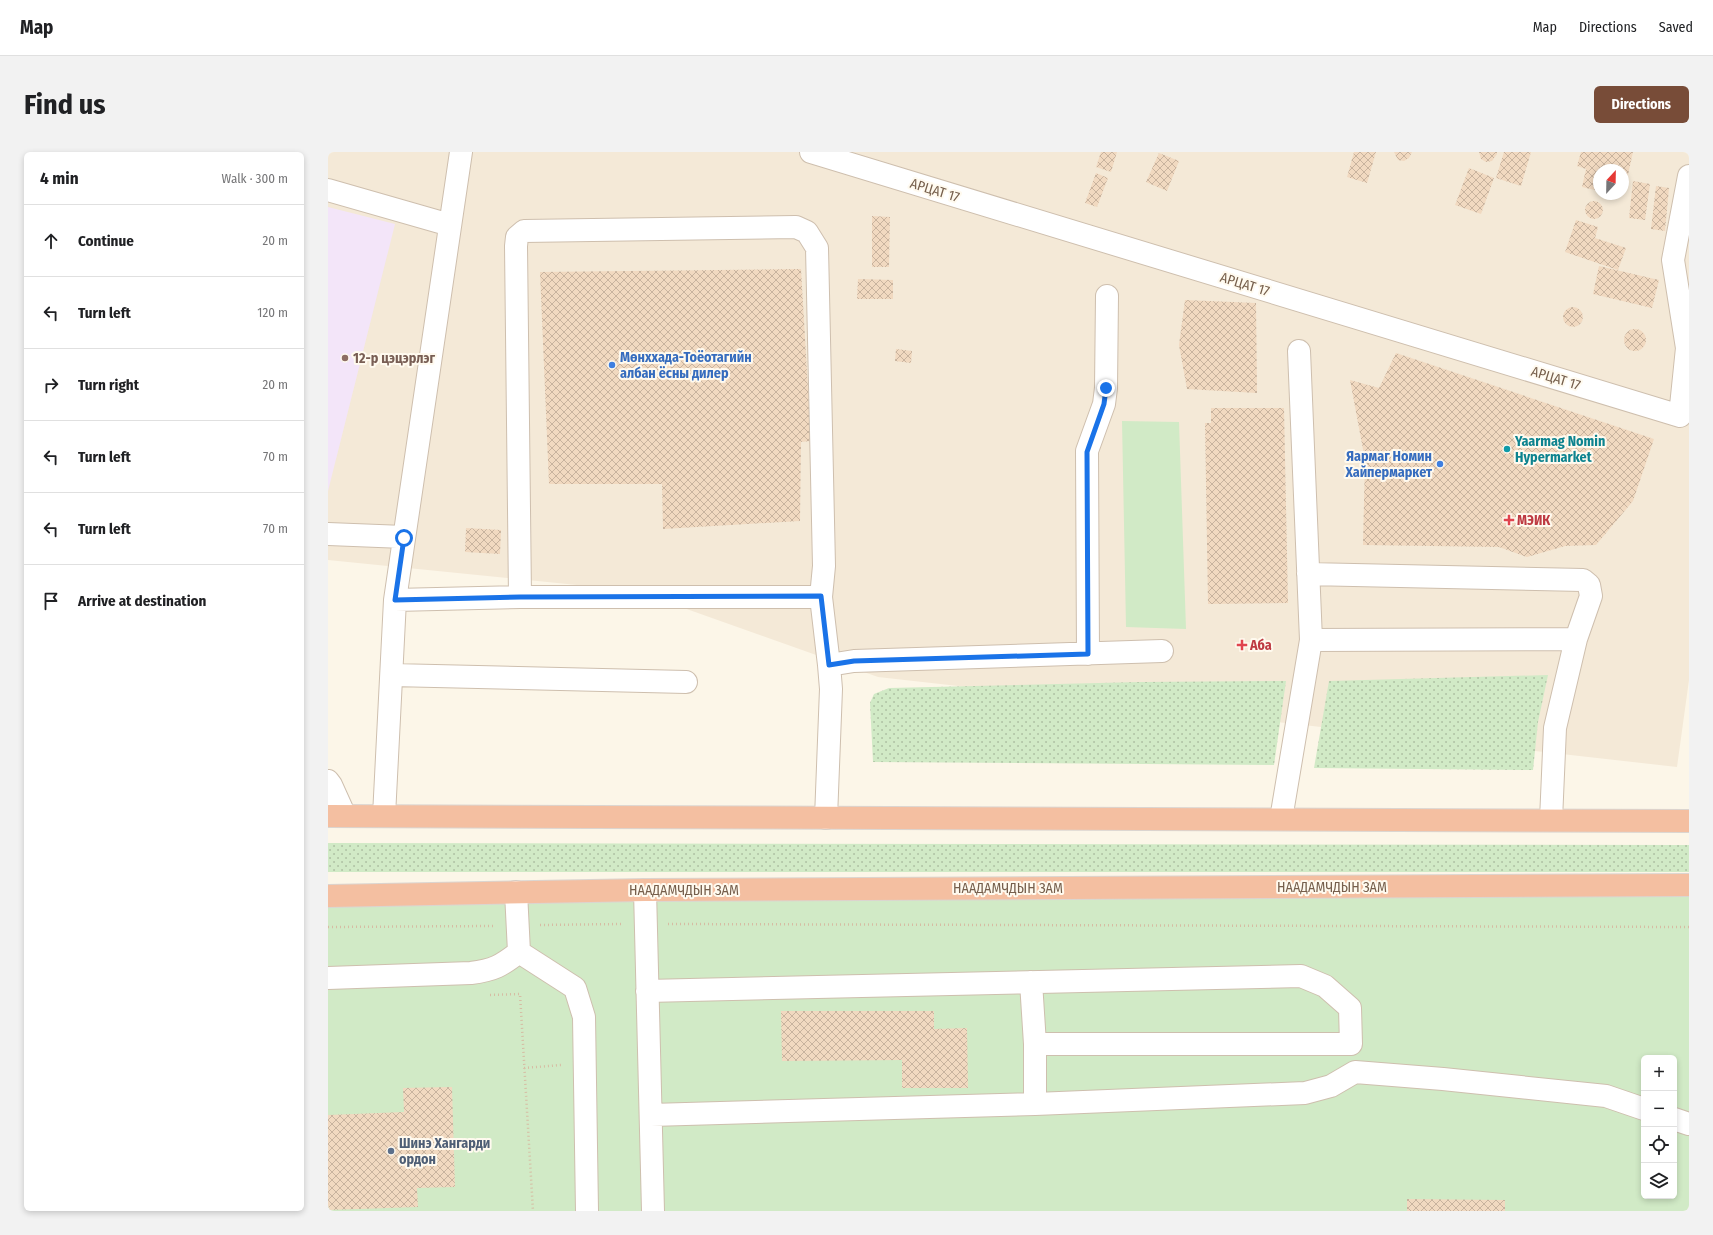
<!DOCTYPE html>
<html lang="en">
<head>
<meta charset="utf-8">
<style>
	body { margin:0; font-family:"Fira Sans Condensed",sans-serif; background:#f2f2f2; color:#202124 }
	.controls { position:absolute; right:12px; bottom:12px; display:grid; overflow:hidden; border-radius:6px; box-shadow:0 2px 6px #0003 }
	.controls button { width:36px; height:36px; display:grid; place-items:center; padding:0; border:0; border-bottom:1px solid #e0e0e0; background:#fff; color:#202124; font:20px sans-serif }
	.compass { position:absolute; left:1265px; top:12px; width:36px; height:36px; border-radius:50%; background:#fff; box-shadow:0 2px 6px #0003; rotate:22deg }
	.stop { position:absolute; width:12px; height:12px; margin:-9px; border:3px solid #1a73e8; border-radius:50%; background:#fff }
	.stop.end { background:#1a73e8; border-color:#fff; box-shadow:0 1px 4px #0008 }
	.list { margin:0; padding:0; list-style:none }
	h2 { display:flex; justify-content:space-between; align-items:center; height:52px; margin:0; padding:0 16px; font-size:17px }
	h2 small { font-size:13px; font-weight:400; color:#757577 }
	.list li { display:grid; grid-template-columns:26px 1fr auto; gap:12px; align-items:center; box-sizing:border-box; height:72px; padding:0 16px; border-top:1px solid #e0e0e0 }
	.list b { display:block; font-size:15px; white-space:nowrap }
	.list em { font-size:13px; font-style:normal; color:#757577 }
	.icon { flex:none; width:22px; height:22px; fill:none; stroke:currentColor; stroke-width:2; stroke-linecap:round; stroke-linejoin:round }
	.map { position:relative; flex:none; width:1361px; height:1059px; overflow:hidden; border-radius:6px }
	header { display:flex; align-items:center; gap:24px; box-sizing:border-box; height:56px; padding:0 20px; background:#fff; border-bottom:1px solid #e0e0e0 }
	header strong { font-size:19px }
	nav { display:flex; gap:22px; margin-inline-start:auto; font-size:14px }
	.intro { display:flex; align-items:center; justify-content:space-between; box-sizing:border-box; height:96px; padding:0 24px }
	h1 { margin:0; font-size:28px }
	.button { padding:10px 18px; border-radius:6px; background:#784c38; color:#fff; font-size:14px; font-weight:700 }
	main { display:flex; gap:24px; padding:0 24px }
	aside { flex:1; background:#fff; border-radius:6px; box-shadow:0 2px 6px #0003 }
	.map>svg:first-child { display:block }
</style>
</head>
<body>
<header>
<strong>Map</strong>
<nav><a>Map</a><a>Directions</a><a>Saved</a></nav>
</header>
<div class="intro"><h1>Find us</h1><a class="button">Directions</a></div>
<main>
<aside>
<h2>4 min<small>Walk · 300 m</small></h2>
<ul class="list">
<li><svg class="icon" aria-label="ahead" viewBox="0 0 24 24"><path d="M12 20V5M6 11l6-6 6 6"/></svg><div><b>Continue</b></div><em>20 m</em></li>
<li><svg class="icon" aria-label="left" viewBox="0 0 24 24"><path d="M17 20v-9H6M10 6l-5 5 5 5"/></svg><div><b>Turn left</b></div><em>120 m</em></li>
<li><svg class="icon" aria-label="right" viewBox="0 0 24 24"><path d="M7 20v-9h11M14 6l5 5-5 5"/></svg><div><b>Turn right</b></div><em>20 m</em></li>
<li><svg class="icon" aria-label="left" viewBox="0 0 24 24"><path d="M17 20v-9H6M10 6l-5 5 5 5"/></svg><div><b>Turn left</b></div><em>70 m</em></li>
<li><svg class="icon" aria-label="left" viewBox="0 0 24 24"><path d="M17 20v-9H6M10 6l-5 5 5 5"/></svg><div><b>Turn left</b></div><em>70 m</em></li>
<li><svg class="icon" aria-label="arrive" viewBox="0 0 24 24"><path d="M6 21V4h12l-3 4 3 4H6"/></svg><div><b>Arrive at destination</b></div></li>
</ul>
</aside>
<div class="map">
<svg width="1361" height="1059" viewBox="0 0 1361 1059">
	<defs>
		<pattern id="grass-dots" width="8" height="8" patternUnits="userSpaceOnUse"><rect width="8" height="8" fill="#d1eac6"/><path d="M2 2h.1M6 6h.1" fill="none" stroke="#aec1a3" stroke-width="1.8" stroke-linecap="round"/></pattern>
		<pattern id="building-cross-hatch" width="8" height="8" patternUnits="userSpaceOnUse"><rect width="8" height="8" fill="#f1d9c0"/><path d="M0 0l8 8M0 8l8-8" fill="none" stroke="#c8b39e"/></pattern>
	</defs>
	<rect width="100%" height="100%" fill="#fcf6e8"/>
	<path fill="#f4e9d7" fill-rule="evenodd" d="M0,0H1361V528L1349,615L550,525L308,439L0,408ZM1271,18H1295V42H1271Z"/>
	<path fill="#f3e5f9" d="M0,55L67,72L0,339Z"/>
	<path fill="url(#grass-dots)" d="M1220,523L1210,570L1205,618L986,616L1001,529Z
		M958,529L946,613L545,610L542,551L546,542L561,536L812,530Z
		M0,691L1361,693V720H0Z"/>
	<path fill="#d1eac6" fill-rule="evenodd" d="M794,269L851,270L858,477L798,475Z
		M1361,728V1059H0V751ZM1316,906H1346V1044H1316Z"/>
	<path fill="url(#building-cross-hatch)" d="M773,0H789L783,20L768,15Z
		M1026,0H1048L1039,31L1019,25Z
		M1066,0H1084L1081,6L1076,9L1070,8Z
		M1151,0H1169V2L1164,9L1158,10L1153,7Z
		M1176,0H1203L1193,34L1168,26Z
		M1253,0H1305L1296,41L1295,18H1271V39L1254,35L1258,17L1249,14Z
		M831,1L851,9L839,39L818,30Z
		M1141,16L1166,26L1153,62L1127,53Z
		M768,21L780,26L769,55L757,51Z
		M1305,29L1322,32L1317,68L1301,66Z
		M1328,34L1341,36L1337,79L1323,77Z
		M1257 58a9 9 0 1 1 18 0a9 9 0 1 1-18 0Z
		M544,64L562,65L561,115H544Z
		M1248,68L1270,75L1267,86L1298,96L1290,118L1237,100Z
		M1271,114L1331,128L1324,156L1265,142Z
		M473,117L483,289L473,290L472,369L335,377L334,332H221L212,120Z
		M530,127L565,128V147H529Z
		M857,148L928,151L929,241L859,237L851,193Z
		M1235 165a10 10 0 1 1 20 0a10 10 0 1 1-20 0Z
		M1296 188a11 11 0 1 1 22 0a11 11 0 1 1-22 0Z
		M568,197L584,199L583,211L567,209Z
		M1068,201L1326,287L1305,349L1268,393L1237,394L1199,405L1171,395L1035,393L1037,308L1022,228L1051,236Z
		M883,256H956L960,451L880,452L877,271H883Z
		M138,376L173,378L172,402L137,400Z
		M453,859H606V877L639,876L640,936H574V908L454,909Z
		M124,935L127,1035L89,1036L90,1055L0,1058V963L76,960L75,936Z
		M1079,1047L1177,1048V1059H1079Z"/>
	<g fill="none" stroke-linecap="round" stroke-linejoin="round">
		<defs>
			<path id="minor" d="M483,0L1352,264L1359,196L1345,108L1361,24
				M0,38L122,73
				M0,382L76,385
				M980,422L1255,428L1261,433L1263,444L1248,487
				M493,445L501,513
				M67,448L192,445H493L496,414L489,96L479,80L468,75L196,79L189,85L188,94L192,445
				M983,488L1248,487L1227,576L1223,668
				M760,502L759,299L776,252L778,236L779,144
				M64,523L358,530
				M0,629L3,633L17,664
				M56,664L67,448L133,0
				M498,666L503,537L501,513L526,509L834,499
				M953,667L983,488L971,199
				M317,738L325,1059
				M188,740L191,800
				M191,800L247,836L256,865L259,1059
				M0,826L143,821C166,818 173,814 191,800
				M703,830L707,892
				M319,839L973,824L997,834L1022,856L1023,892H707V952L323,963
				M707,952L977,941L1003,934L1027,920L1115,927L1278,944L1316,957
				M1346,967L1361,972"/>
			<path id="highway" d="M0,664L1361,669
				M0,744L317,738L1361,733"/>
		</defs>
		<use href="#minor" stroke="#cebfae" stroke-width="24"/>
		<use href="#highway" stroke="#dbd5d0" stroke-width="24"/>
		<path stroke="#d6bca3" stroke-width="2.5" stroke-dasharray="1 3" stroke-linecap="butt" d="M340,772L1361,775
			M212,773L295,772
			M0,775L165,774
			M162,843L192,842L205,1059
			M196,916L233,913"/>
		<use href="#minor" stroke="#fff" stroke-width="22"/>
		<use href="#highway" stroke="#f4bfa1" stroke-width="22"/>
	</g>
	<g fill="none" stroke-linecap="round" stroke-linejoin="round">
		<path stroke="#1a73e8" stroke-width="5" d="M76,386L67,448L192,445L493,444L501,513L526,509L760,502L759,300L776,252L778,236"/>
	</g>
	<circle fill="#8d6e63" stroke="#fffaef" stroke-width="1.5" cx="17" cy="206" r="4"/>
	<g fill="#3f7fe0" stroke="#fffaef" stroke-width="1.5">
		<circle cx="284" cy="213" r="4"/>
		<circle cx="1112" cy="312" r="4"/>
	</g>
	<circle fill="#0f9aa8" stroke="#fffaef" stroke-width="1.5" cx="1179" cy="297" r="4"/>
	<g fill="#e0444e" stroke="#fffaef" stroke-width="1.5">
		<path d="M1179 362h4v4h4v4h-4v4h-4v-4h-4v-4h4z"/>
		<path d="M912 487h4v4h4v4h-4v4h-4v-4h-4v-4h4z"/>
	</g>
	<circle fill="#5c6f8a" stroke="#fffaef" stroke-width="1.5" cx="63" cy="999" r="4"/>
	<g text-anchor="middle" stroke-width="4" stroke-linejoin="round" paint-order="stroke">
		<g font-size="14" fill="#765f4c" stroke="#fffaef">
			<text transform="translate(607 38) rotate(17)" y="5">АРЦАТ 17</text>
			<text transform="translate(917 132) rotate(17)" y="5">АРЦАТ 17</text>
			<text transform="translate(1228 226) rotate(17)" y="5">АРЦАТ 17</text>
			<text x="1004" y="740">НААДАМЧДЫН ЗАМ</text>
			<text x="680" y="741">НААДАМЧДЫН ЗАМ</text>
			<text x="356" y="743">НААДАМЧДЫН ЗАМ</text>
		</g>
		<g font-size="14" font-weight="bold" fill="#366cbe" stroke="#fffaef" text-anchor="start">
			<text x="292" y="210">Мөнххада-Тоёотагийн<tspan x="292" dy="16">албан ёсны дилер</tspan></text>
			<text x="1104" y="309" text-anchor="end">Яармаг Номин<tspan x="1104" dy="16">Хайпермаркет</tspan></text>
		</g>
		<g font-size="14" font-weight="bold" fill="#785e54" stroke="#fffaef" text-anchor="start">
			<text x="25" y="211">12-р цэцэрлэг</text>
		</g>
		<g font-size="14" font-weight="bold" fill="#0d838f" stroke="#fffaef" text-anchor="start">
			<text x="1187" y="294">Yaarmag Nomin<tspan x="1187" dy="16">Hypermarket</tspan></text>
		</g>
		<g font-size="14" font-weight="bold" fill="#be3a42" stroke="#fffaef" text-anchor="start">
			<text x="1189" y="373">МЭИК</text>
			<text x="922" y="498">Аба</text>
		</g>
		<g font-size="14" font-weight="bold" fill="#4e5e75" stroke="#fffaef" text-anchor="start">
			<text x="71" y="996">Шинэ Хангарди<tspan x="71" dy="16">ордон</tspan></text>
		</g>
	</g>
</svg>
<div class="controls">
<button>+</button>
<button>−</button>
<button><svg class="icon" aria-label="locate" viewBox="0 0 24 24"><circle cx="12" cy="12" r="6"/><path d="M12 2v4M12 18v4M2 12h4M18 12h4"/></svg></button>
<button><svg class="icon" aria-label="layers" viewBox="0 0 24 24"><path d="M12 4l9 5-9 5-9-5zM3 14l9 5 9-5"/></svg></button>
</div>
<svg class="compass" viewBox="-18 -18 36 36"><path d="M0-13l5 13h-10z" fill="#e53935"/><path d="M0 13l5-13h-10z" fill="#757577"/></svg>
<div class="stop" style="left:76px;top:386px"></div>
<div class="stop end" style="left:778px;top:236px"></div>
</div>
</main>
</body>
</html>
